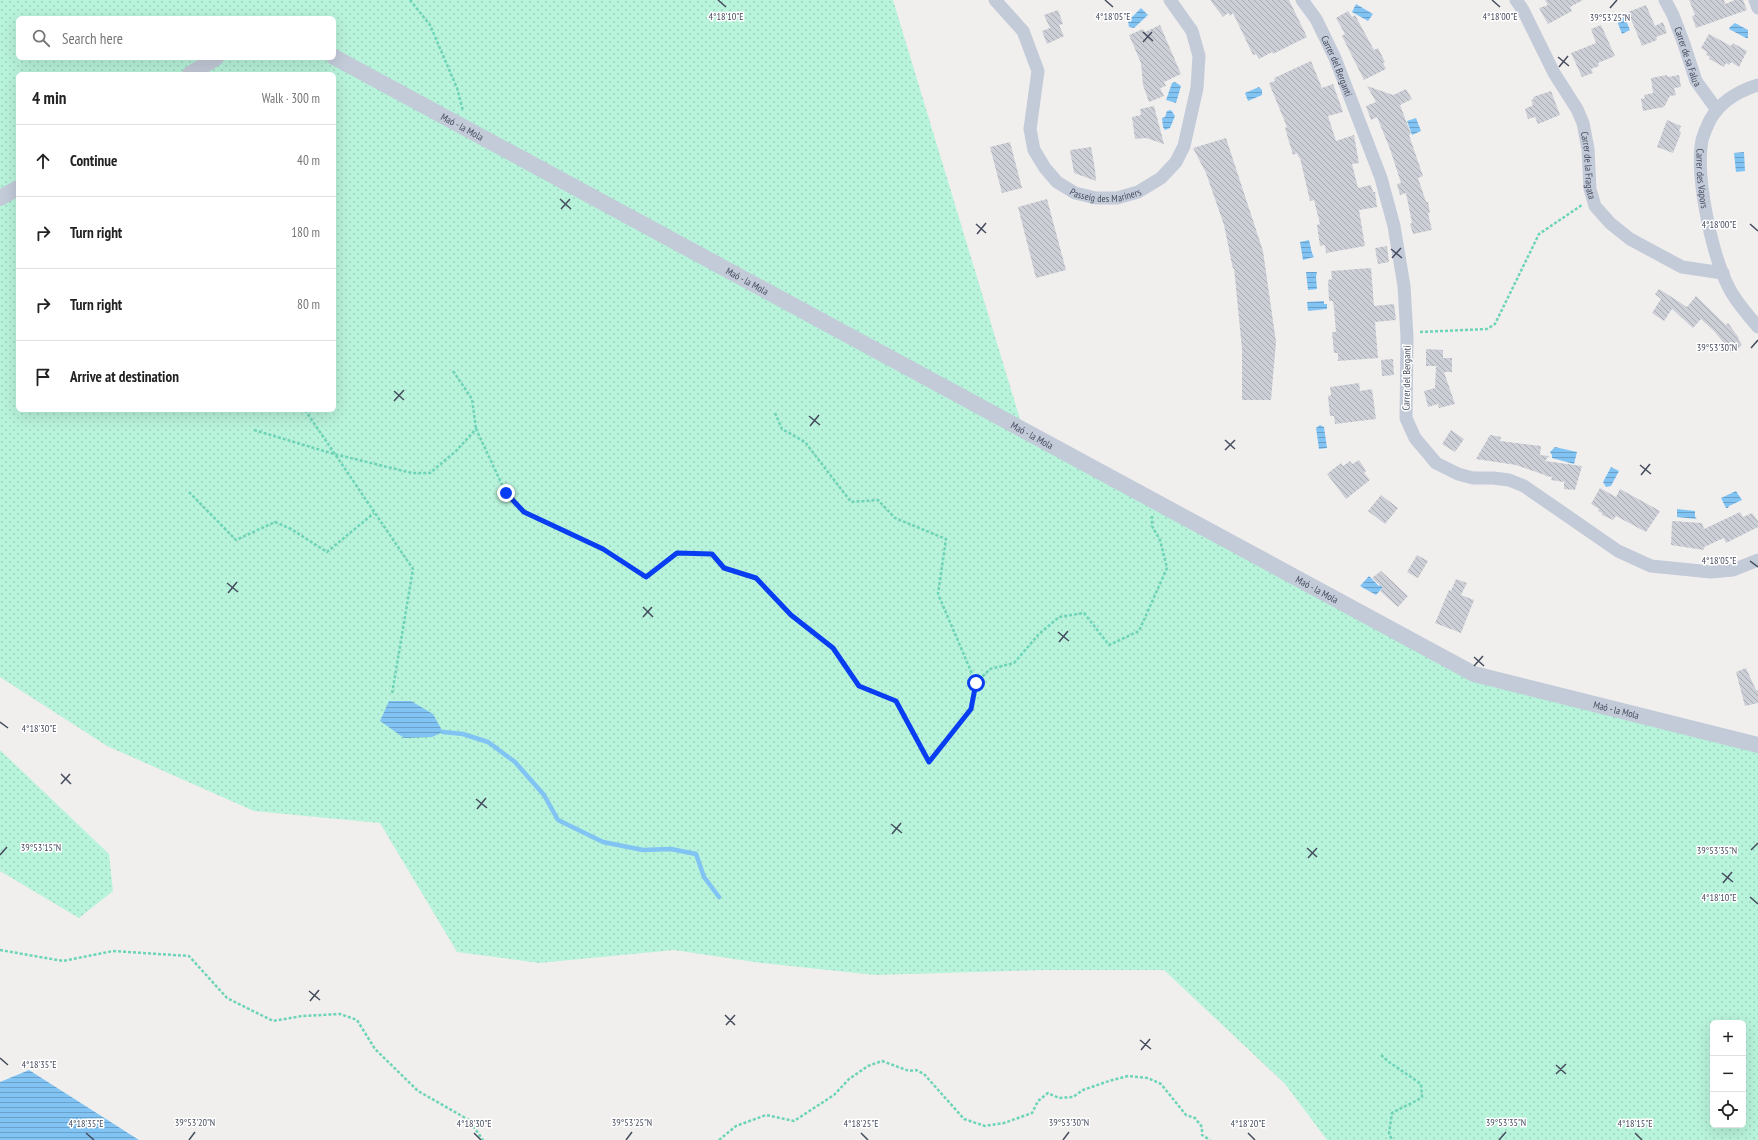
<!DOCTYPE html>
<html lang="en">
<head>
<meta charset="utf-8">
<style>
	body { margin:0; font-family:"PT Sans Narrow",sans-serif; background:#f6f6f6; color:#222 }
	.controls { position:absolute; right:12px; bottom:12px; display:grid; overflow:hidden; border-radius:6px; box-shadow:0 4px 16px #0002 }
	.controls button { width:36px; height:36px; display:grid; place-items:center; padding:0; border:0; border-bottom:1px solid #e0e0e0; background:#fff; color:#222; font:20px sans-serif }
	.stop { position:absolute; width:12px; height:12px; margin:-9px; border:3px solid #093df1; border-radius:50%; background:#fff }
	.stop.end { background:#093df1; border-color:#fff; box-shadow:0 1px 4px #0008 }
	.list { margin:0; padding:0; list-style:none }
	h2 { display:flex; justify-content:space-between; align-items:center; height:52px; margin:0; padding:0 16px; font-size:17px }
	h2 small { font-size:13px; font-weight:400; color:#767676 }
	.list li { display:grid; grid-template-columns:26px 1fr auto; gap:12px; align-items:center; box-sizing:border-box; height:72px; padding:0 16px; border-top:1px solid #e0e0e0 }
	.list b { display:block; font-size:15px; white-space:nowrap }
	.list em { font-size:13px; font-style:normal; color:#767676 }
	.icon { flex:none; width:22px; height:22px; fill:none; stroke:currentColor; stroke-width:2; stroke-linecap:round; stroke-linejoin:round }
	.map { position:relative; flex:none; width:1758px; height:1140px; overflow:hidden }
	.search { position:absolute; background:#fff; box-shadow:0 4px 16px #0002; left:16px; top:16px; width:320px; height:44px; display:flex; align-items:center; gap:10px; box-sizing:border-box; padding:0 14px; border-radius:6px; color:#767676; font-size:15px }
	.panel { position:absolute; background:#fff; box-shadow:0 4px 16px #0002; left:16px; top:72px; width:320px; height:340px; border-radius:6px }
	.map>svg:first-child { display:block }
</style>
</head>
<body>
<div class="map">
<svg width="1758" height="1140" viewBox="0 0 1758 1140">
	<defs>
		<pattern id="grass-dots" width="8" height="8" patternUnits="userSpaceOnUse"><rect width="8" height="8" fill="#b8f3db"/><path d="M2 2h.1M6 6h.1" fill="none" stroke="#a0d2be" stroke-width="1.8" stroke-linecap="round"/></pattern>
		<pattern id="water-rules" width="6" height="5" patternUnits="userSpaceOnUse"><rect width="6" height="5" fill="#81c4f4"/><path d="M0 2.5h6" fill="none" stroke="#6ba1c9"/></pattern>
		<pattern id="building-back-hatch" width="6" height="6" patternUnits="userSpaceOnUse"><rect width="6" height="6" fill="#cdcfd7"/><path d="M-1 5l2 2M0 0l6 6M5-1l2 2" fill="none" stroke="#a8aab2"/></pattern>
	</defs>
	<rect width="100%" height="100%" fill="#f1efee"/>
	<path fill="url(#grass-dots)" fill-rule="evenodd" d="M0,0H893L1023,429L1474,674L1758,745V1140H1327L1285,1084L1164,970H1043L875,975L761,963L674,950L539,963L457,952L380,823L254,811L107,746L0,677ZM18,18H334V58H18ZM18,74H334V410H18ZM1713,1023H1743V1125H1713Z
		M0,750L109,854L113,891L79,918L0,871Z"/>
	<path fill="url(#water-rules)" d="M1356,4L1373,14L1368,21L1352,12Z
		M1141,8L1148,15L1134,28L1129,27L1128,21Z
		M1623,13L1630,30L1622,34L1615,16Z
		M1735,23L1748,30V38H1746L1729,29L1730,27Z
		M1175,82L1181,86L1176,103L1166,100L1172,83Z
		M1259,87L1262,90V95L1248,101L1245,93Z
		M1171,110L1175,116L1170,128L1165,130L1163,127L1162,118L1165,117L1167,111Z
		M1416,118L1421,131L1412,135L1407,121Z
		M1744,152L1745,171L1736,172L1734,153Z
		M1309,240L1312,253L1314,257L1303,260L1300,242Z
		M1306,272H1317L1316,277L1317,289L1308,290Z
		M1324,301V304H1327V309L1308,311L1307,302Z
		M1320,425L1324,427L1327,448L1319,449L1316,428Z
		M1555,447L1577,452L1574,464L1552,458V455L1550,452Z
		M1611,467L1619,471L1611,486L1606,487L1603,482Z
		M1736,491L1742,500L1729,506L1728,508H1726L1721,498Z
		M1677,509L1695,511V517L1697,519L1677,517Z
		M1369,576L1379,586L1384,582L1385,585L1376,595L1360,586Z
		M389,701H411L433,714L443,732L432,737L404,738L380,721Z
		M29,1070L139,1140H0V1082Z"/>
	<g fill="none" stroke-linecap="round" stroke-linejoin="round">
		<path stroke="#81c4f4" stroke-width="4.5" d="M443,732L463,734L488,742L515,762L544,795L558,820L603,842L643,850L671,849L696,854L704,877L719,897"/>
	</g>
	<path fill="url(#building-back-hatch)" d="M1210,0H1289L1307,37L1273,54L1272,52L1259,59L1256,54L1253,55L1233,13L1230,16L1228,13L1223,17Z
		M1545,0H1583L1570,7L1572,11L1548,24L1539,8L1548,5Z
		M1689,0H1724L1725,4L1735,0H1743L1747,10L1696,28L1692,16L1695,15Z
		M1646,5L1655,26L1663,22L1667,33L1656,37L1657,40L1642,46L1628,12Z
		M1058,10L1063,24L1059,25L1064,36L1047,44L1042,31L1050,28L1044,15Z
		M1348,11L1352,17L1355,15L1374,50L1378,48L1385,62L1383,63L1386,69L1364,80L1342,36L1345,34L1336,18Z
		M1160,25L1181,74L1164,82L1166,86L1160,88L1164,96L1149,102L1143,85L1141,63L1129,35L1143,29L1145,32Z
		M1601,25L1615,56L1598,63L1599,66L1591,69L1593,73L1582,77L1571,53L1596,43L1591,29Z
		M1709,34L1731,46L1733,43L1747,51L1739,67L1731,62L1729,65L1726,63L1724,67L1709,59L1710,57L1706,55L1707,52L1701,48Z
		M1311,61L1322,88L1333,84L1343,112L1328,116L1336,141L1354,135L1359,163L1352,164L1358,188L1371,185L1373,192H1375L1377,207L1359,210L1365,246L1326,253L1325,245L1320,246L1317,225L1320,224L1314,200L1310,201L1300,158H1299L1297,153L1293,155L1285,128L1287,127L1269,83L1275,81L1274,78Z
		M1667,75L1668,77L1679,75L1681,87L1674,88L1676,95L1670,96L1664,107L1643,111L1641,99L1645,98L1644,95L1653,93L1651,78Z
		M1367,86L1393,95L1406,89L1412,99L1400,105L1411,134L1409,135L1411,141L1423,176L1418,178L1426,202H1428L1430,213H1428L1432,230L1413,234L1410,224L1412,223L1406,193L1400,195L1397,184L1401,183L1390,149L1377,117L1371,120L1366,106L1376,102Z
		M1551,91L1560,115L1538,124L1535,117L1528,119L1525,109L1533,105L1531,100L1534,99L1533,97Z
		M1154,106L1164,144L1146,138L1135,139L1132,117L1141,115L1140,109Z
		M1667,120L1681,126L1679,131L1681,133L1673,153L1657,147Z
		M1226,138L1263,251L1276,342L1271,400H1242V349L1234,268L1233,269L1224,225L1206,173L1193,148Z
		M1010,142L1022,188L1002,193L990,147Z
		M1091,147L1095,169L1096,181L1074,173L1070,150Z
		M1047,199L1066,270L1036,278L1018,207Z
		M1387,246L1389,262L1378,264L1375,248Z
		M1371,268L1374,306L1394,304L1396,320L1375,322L1378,358L1338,361V353H1334L1332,332H1336L1334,309L1333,301H1329L1328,280L1332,279L1331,271Z
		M1659,289L1687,307L1696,296L1726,325L1728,323L1739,338L1738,339L1742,345L1732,353L1714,331L1701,319L1693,328L1672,309L1664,321L1652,313L1661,299L1655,294Z
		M1426,349L1443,350V358H1452V372H1444L1455,404L1439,408L1438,404L1428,407L1424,391L1435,388L1436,366H1426Z
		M1393,359L1394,375L1382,376L1381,360Z
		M1359,383L1360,391L1372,389L1376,419L1335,424L1334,416H1330L1328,396L1331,395L1330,387Z
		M1451,430L1464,439L1455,452L1442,444Z
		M1490,435L1501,437L1500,441L1541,446L1540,455L1549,456L1545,461L1582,466L1575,490L1564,489V482L1551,480L1552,477L1545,476V475L1516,465L1476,459Z
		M1359,460L1366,471L1364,473L1370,480L1346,499L1327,474L1341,463L1343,466L1350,461L1352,464Z
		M1600,488L1616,497L1620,489L1660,511L1646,532L1616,516L1613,520L1602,515V513L1598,511L1599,509L1591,504Z
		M1381,495L1398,508L1385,524L1368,511Z
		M1740,512L1743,517L1752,513L1758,521V527L1726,543L1724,538L1704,547V550L1671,545L1672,521L1702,523L1704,529Z
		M1417,555L1428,561L1418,578L1407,572Z
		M1381,571L1408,596L1398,607L1380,591L1383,588L1372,578Z
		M1456,579L1467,583L1461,595L1474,600L1461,633L1435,623L1449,590L1451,591Z
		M1746,668L1756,690H1758V703L1745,706L1736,672Z"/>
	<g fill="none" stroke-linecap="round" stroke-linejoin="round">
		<path stroke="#6dd4b7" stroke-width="2.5" stroke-dasharray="3 2" stroke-linecap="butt" d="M410,0L430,25L457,88L463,111
			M1420,332L1487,329L1495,324L1539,234L1582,205
			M453,371L472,399L476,429
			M305,410L413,569L392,694
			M775,413L782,429L805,442L851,502L878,500L895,518L946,539L938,594L976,683
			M254,430L334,454L412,473H430L456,451L476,429L506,493L524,513L603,549L646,577L677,553L712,554L724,568L756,578L791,615L833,649L859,685L896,701L929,762L971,709L976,683L990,669L1014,663L1039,634L1059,617L1084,613L1109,645L1139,631L1167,568L1160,540L1152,526V516
			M189,492L236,540L275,522L291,529L327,552L374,513
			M0,950L63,961L113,951L189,956L227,998L273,1021L302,1016L340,1014L357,1020L375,1049L418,1091L469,1120L483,1140
			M1381,1055L1389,1062L1421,1084L1422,1097C1412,1104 1402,1107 1392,1113L1389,1133L1392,1140
			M719,1140L736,1126L766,1115L794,1121L834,1095L849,1079L868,1066L882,1061L909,1071L916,1070L924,1074L964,1119L985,1126L1004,1123L1032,1113L1038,1101L1048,1093L1059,1098L1073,1097L1083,1090L1109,1081L1128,1076L1148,1078L1161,1084L1186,1115L1195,1118L1202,1127V1135L1210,1140"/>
		<g stroke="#c3cad8" stroke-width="13">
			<path id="s1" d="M995,0L1023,31L1038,71L1030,129L1034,150L1045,168L1057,182L1075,193L1096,198H1117L1138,192L1161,178L1176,162L1184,146L1197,88L1199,56L1192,31L1170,0"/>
			<path id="s2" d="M1302,0L1316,19L1335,58L1381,178L1394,226L1404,286L1407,337L1406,418L1415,438L1436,463L1458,474L1473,478H1493L1509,480L1524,486L1618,551L1651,566L1711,572L1733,570L1758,560"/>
			<path id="s3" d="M1516,0L1523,10L1554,73L1577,109L1583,123L1588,149L1590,189L1595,206L1610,223L1630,239L1682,267L1723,273"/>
			<path id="s4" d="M1665,0L1673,15L1684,44L1696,81L1717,110"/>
			<path d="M1755,0L1758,8"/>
			<path id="s5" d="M1758,85C1739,91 1720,102 1710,120C1707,126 1704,133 1702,140C1695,176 1712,255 1729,288C1736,302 1748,315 1758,327"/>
		</g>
		<g stroke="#c3cad8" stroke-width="16">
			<path id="s6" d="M334,57L1474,674L1758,745"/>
			<path d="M190,74L216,58"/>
			<path d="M0,198L18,188"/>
		</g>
	</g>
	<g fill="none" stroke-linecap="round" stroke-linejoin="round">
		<path stroke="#093df1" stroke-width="5" d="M506,493L524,512L603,549L646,577L677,553L712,554L724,568L756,578L791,615L833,648L859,686L896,701L929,762L971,709L976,683"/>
	</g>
	<path fill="none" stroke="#454c5e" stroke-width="1.5" d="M718,0L726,7M1105,0L1113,7M1492,0L1500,7M1610,8L1617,0M1143,32L1153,41M1143,42L1152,32M1558,57L1569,66M1559,67L1568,56M560,199L571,209M561,209L570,199M976,224L986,233M1750,224L1758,231M977,234L986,223M1391,249L1402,258M1392,258L1401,248M1751,348L1758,340M394,391L404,400M394,401L404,390M809,416L820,425M810,426L819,415M1225,440L1235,449M1225,450L1235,440M1640,465L1651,474M1641,475L1650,464M1750,561L1758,567M227,583L238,592M228,593L237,582M643,607L653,617M643,617L652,607M1058,632L1069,641M1059,642L1068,631M1474,657L1484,666M1474,666L1483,656M0,722L8,728M61,774L71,784M61,784L70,774M476,799L487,808M477,809L486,798M891,824L902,833M892,834L901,823M1307,848L1317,857M1751,850L1758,843M0,855L7,847M1308,858L1317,848M1722,873L1733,882M1723,883L1732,872M1750,897L1758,904M309,991L320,1000M310,1001L319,990M725,1015L735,1025M726,1025L735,1015M1140,1040L1151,1049M1141,1050L1150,1039M0,1058L8,1065M1556,1065L1566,1074M1556,1074L1566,1064M86,1133L94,1140M474,1133L481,1140M861,1133L868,1140M1248,1133L1255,1140M1635,1133L1642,1140M189,1140L195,1132M626,1140L632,1132M1063,1140L1069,1132M1499,1140L1506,1132"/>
	<g text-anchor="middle" stroke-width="3" stroke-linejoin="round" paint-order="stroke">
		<g font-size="10" fill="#454c5e" stroke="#fff">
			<text dy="4" stroke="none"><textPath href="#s4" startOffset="61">Carrer de sa Falua</textPath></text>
			<text dy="4" stroke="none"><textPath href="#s2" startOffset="75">Carrer del Bergantí</textPath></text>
			<text dy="4" stroke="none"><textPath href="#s6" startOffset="146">Maó - la Mola</textPath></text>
			<text dy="4" stroke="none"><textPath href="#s3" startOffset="183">Carrer de la Fragata</textPath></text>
			<text dy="4" stroke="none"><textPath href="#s5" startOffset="121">Carrer des Vapors</textPath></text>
			<text dy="4" stroke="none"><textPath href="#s1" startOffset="256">Passeig des Mariners</textPath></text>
			<text dy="4" stroke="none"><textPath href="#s6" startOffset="470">Maó - la Mola</textPath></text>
			<text transform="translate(1406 378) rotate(-89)" y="4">Carrer del Bergantí</text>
			<text dy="4" stroke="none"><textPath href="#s6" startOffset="794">Maó - la Mola</textPath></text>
			<text dy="4" stroke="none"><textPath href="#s6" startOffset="1118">Maó - la Mola</textPath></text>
			<text dy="4" stroke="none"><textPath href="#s6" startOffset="1443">Maó - la Mola</textPath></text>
		</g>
	</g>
	<g font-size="10" text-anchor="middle" fill="#454c5e" stroke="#fff" stroke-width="3" stroke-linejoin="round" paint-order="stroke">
		<text x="726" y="20">4°18'10"E</text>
		<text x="1113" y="20">4°18'05"E</text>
		<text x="1500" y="20">4°18'00"E</text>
		<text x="1610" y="21">39°53'25"N</text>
		<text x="1719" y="228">4°18'00"E</text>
		<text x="1717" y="351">39°53'30"N</text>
		<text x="1719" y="564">4°18'05"E</text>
		<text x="39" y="732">4°18'30"E</text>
		<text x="41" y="851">39°53'15"N</text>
		<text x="1717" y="854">39°53'35"N</text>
		<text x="1719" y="901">4°18'10"E</text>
		<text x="39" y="1068">4°18'35"E</text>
		<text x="195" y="1126">39°53'20"N</text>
		<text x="632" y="1126">39°53'25"N</text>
		<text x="1069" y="1126">39°53'30"N</text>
		<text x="1506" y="1126">39°53'35"N</text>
		<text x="86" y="1127">4°18'35"E</text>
		<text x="474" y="1127">4°18'30"E</text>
		<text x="861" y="1127">4°18'25"E</text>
		<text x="1248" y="1127">4°18'20"E</text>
		<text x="1635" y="1127">4°18'15"E</text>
	</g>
</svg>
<div class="controls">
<button>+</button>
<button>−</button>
<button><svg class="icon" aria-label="locate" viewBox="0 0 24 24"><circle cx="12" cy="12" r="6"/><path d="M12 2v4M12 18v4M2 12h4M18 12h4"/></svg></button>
</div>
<div class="stop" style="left:976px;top:683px"></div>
<div class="stop end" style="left:506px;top:493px"></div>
<div class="search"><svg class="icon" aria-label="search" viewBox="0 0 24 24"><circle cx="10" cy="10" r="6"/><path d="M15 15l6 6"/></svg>Search here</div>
<section class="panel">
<h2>4 min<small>Walk · 300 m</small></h2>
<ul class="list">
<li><svg class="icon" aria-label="ahead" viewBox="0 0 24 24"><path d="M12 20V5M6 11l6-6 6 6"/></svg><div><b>Continue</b></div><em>40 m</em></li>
<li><svg class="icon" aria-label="right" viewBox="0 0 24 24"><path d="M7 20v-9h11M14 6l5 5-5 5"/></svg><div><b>Turn right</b></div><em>180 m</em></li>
<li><svg class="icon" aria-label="right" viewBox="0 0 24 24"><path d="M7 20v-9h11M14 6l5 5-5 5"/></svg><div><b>Turn right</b></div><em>80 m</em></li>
<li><svg class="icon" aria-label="arrive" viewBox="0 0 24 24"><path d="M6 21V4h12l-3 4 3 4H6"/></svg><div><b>Arrive at destination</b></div></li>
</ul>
</section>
</div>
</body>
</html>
